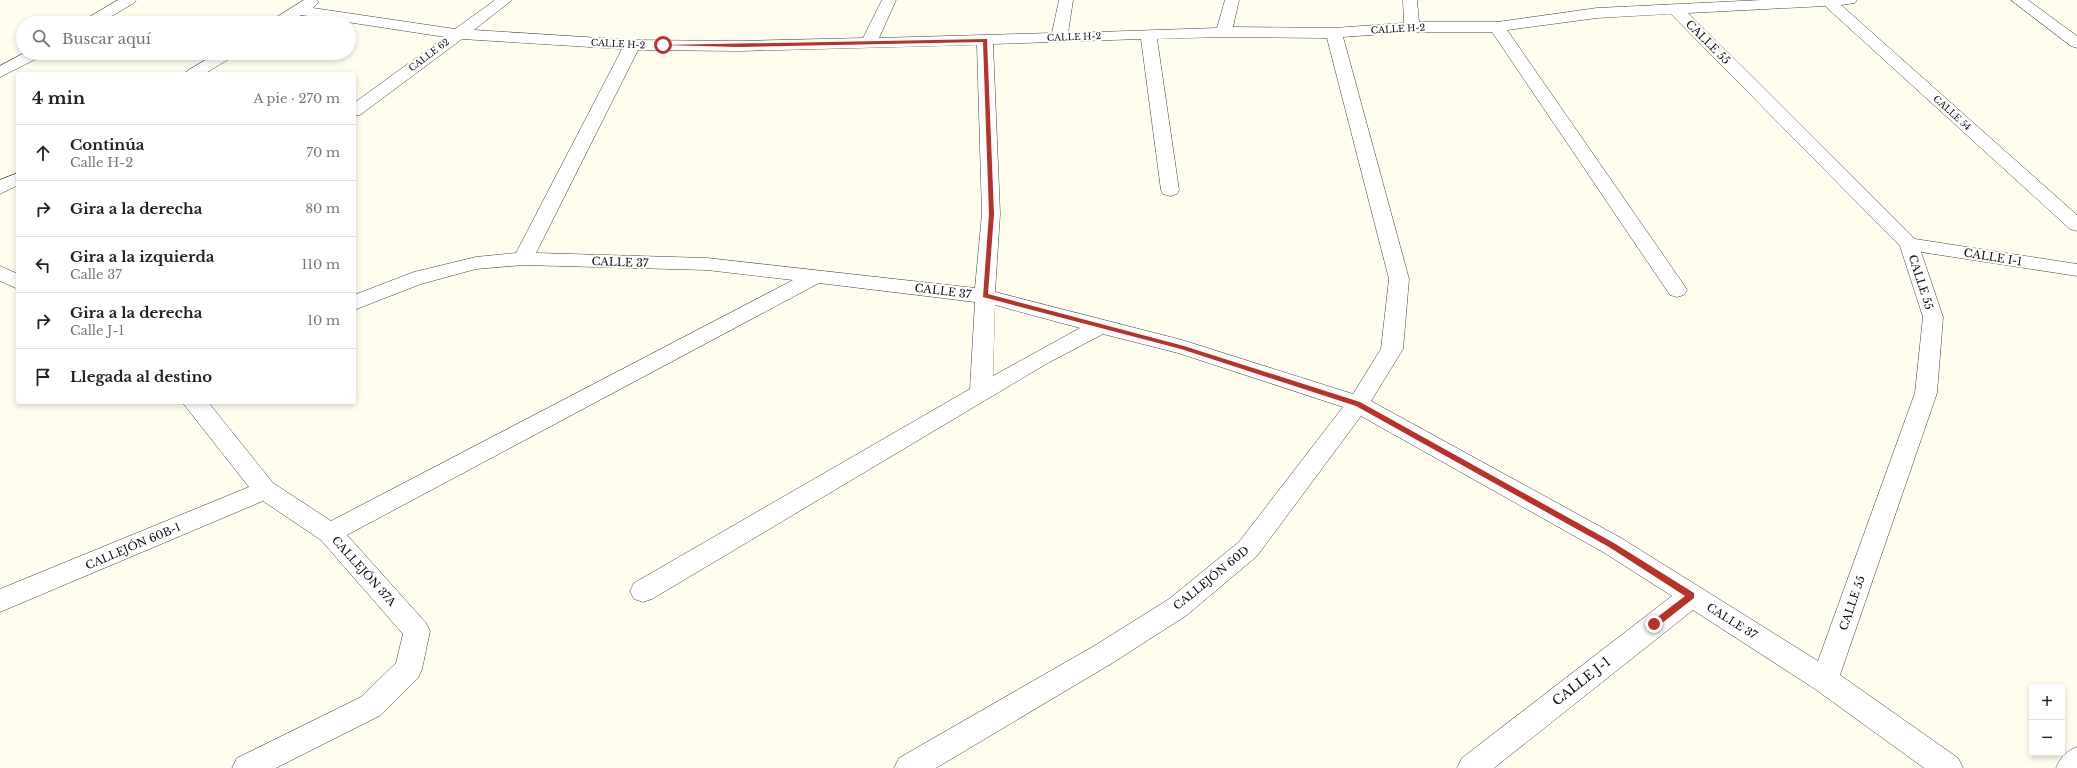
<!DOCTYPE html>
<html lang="es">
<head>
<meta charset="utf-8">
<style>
	body { margin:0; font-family:"Libre Baskerville",serif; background:#f2f2f2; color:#222 }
	.controls { position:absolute; right:12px; bottom:12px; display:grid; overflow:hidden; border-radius:4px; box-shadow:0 2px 6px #0003 }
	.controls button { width:36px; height:36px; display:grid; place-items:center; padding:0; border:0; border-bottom:1px solid #e0e0e0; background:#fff; color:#222; font:20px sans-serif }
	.stop { position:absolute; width:12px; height:12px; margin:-9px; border:3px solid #b9322a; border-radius:50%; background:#fff }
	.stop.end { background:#b9322a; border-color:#fff; box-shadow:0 1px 4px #0008 }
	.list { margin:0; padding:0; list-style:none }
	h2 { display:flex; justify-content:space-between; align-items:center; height:52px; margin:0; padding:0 16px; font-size:17px }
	h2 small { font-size:13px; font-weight:400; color:#767676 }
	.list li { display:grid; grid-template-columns:26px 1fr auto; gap:12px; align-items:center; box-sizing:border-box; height:56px; padding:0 16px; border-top:1px solid #e0e0e0 }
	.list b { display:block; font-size:15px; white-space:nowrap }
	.list p { margin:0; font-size:13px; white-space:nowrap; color:#767676 }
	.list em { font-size:13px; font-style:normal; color:#767676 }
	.icon { flex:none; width:22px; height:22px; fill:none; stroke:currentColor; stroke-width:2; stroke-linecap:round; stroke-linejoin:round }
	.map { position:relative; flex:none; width:2077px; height:768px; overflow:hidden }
	.search { position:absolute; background:#fff; box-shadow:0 2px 6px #0003; left:16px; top:16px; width:340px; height:44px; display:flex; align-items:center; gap:10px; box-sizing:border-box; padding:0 14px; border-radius:22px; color:#767676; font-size:15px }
	.panel { position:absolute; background:#fff; box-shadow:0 2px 6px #0003; left:16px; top:72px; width:340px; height:332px; border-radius:4px }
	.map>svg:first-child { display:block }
</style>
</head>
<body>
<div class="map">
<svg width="2077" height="768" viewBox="0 0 2077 768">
	<rect width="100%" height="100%" fill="#fefdee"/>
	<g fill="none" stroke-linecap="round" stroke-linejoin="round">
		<defs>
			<path id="minor" d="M118,0H136L134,3L100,23H81L84,20Z
				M304,0H317L319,2L313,8L455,29L495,0H512L474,30L632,40L739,41L863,38L882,0H896L879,38L1052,33L1059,0H1073L1068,33L1217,28L1225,0H1239L1233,27L1334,28L1404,23L1403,0H1417L1419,22H1497L1597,8L1762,0H1857L1855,3L1841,5L2077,215V231L2070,229L1825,6L1688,13L1915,239L2077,264V276L1921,252L1943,317L1937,393L1840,675L1958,758L1963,768H1924L1815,689L1693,610L1494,768H1457L1462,758L1672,596L1603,552L1361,416L1257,556L1187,615L1114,662L936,768H894L899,758L1094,646L1169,599L1239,542L1343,407L1178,353L1103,334L1046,364L652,599L643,602L634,599L630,591L634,583L970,389L975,302L819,283L347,535L426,623L430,631L422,669L418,678L381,715L276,768H232L237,758L361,697L396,663L403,634L321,540L263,501L0,612V589L249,487L182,402H208L273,483L331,521L793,280L707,270L523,265L476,269L421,284L354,310V295L414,272L476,257L516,253L622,49L462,39L360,115L354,116V103L445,37L301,15L288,23H269L272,20ZM1671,14L1900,246L1923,317L1915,393L1818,661L1621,538L1371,401L1403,349L1409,279L1343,37L1412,32H1492L1670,295L1677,297L1684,295L1687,290L1684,285L1507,30L1597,18ZM1224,37L1327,38L1389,279L1381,349L1353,394L1182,340L995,292L1000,214L993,44L1141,39L1161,190L1163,194L1170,196L1177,194L1179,190L1157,39ZM977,45L982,214L975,288L707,258L536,253L638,50L739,51ZM995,305L1080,328L993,376Z
				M2011,0H2028L2077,36V48L2071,46Z
				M24,53H44L42,56L0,77V66Z
				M217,53H236L234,56L204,74H185L187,71Z
				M18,173V185L0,194V180Z
				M0,266L18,274V289L0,281Z
				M2077,747V768H2056C2061,757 2065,752 2077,747Z"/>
		</defs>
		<use href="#minor" stroke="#404040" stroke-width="1"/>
		<use href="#minor" fill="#fff" fill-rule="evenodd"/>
	</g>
	<path fill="#b9322a" d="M987,39L994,214L988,294L1184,346L1360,402L1614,543L1694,593V598L1657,627H1651V622L1685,596L1609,547L1356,406L1181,349L983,297L989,214L983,42L739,47L661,45Z"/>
	<g text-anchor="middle" stroke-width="4" stroke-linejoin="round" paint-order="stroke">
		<g font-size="9" fill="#0d0d0d" stroke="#fff">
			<text transform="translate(1398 29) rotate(-3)" y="3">CALLE H-2</text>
			<text transform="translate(1074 37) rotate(-2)" y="3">CALLE H-2</text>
			<text transform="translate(618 44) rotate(3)" y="3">CALLE H-2</text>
			<text transform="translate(429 55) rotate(-37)" y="3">CALLE 62</text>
			<text transform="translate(1952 113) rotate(42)" y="3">CALLE 54</text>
		</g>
		<g font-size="11" fill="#0d0d0d" stroke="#fff">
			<text transform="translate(1708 42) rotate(45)" y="4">CALLE 55</text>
			<text transform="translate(1993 257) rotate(9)" y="4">CALLE I-1</text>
			<text transform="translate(620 262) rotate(2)" y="4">CALLE 37</text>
			<text transform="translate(1921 282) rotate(72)" y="4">CALLE 55</text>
			<text transform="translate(943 291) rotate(7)" y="4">CALLE 37</text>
			<text transform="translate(133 546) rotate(-23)" y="4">CALLEJÓN 60B-1</text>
			<text transform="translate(364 571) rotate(48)" y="4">CALLEJÓN 37A</text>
			<text transform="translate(1211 578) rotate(-39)" y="4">CALLEJÓN 60D</text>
			<text transform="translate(1852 603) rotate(-71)" y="4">CALLE 55</text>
			<text transform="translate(1732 621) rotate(32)" y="4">CALLE 37</text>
		</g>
		<g font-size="13" fill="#0d0d0d" stroke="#fff">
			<text transform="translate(1581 681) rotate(-38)" y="5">CALLE J-1</text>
		</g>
	</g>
</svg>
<div class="controls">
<button>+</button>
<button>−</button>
</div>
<div class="stop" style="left:663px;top:45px"></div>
<div class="stop end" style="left:1654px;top:624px"></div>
<div class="search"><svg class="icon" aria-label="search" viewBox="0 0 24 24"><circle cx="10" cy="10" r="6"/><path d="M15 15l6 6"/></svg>Buscar aquí</div>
<section class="panel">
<h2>4 min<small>A pie · 270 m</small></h2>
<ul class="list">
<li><svg class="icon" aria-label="ahead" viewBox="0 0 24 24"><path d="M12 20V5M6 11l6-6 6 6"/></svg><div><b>Continúa</b><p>Calle H-2</p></div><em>70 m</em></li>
<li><svg class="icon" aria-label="right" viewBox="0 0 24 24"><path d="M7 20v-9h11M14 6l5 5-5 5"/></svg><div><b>Gira a la derecha</b></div><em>80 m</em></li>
<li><svg class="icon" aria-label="left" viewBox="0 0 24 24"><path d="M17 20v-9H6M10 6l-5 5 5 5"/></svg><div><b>Gira a la izquierda</b><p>Calle 37</p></div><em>110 m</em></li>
<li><svg class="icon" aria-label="right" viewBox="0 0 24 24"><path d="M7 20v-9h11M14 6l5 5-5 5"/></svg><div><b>Gira a la derecha</b><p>Calle J-1</p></div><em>10 m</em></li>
<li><svg class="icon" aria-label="arrive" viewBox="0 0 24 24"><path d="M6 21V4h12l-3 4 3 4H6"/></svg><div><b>Llegada al destino</b></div></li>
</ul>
</section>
</div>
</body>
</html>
